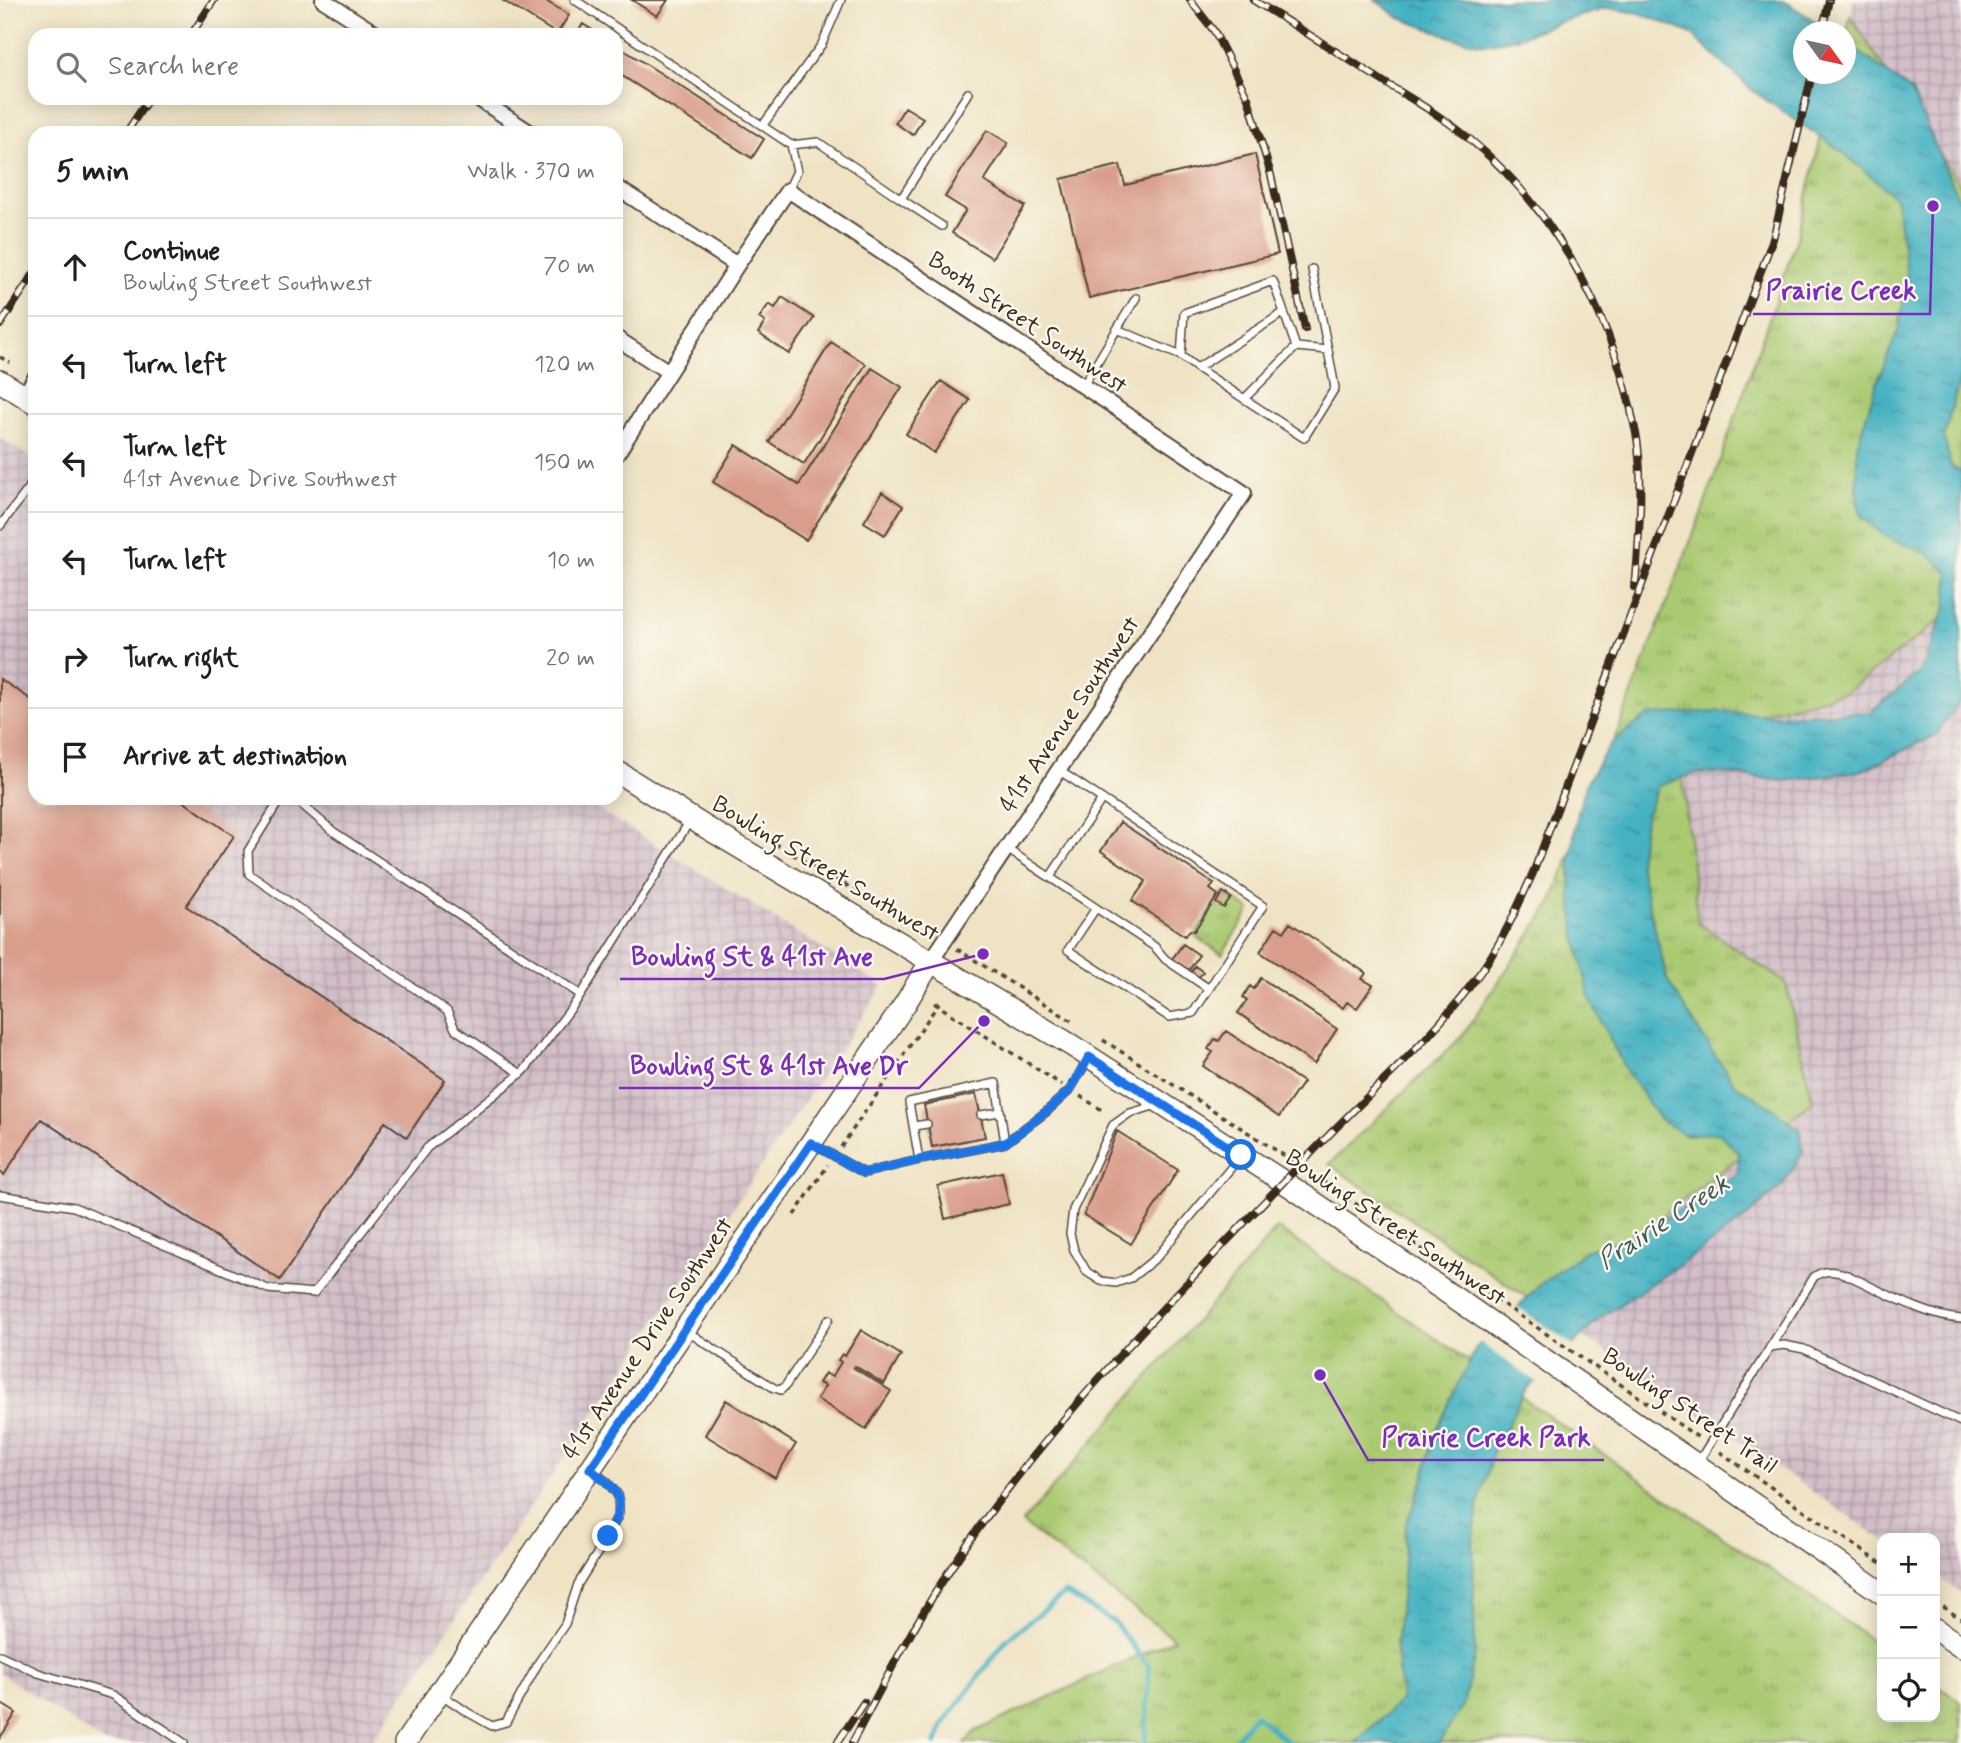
<!DOCTYPE html>
<html lang="en">
<head>
<meta charset="utf-8">
<style>
	body { margin:0; font-family:Mynerve,sans-serif; background:#f2f2f2; color:#202124 }
	.controls { position:absolute; right:21px; bottom:21px; display:grid; overflow:hidden; border-radius:14px; box-shadow:0 4px 18px #0003 }
	.controls button { width:63px; height:63px; display:grid; place-items:center; padding:0; border:0; border-bottom:2px solid #e0e0e0; background:#fff; color:#202124; font:35px sans-serif }
	.compass { position:absolute; left:1793px; top:21px; width:63px; height:63px; border-radius:50%; background:#fff; box-shadow:0 4px 18px #0003; rotate:123deg }
	.stop { position:absolute; width:21px; height:21px; margin:-16px; border:5px solid #1a73e8; border-radius:50%; background:#fff }
	.stop.end { background:#1a73e8; border-color:#fff; box-shadow:0 2px 7px #0008 }
	.list { margin:0; padding:0; list-style:none }
	h2 { display:flex; justify-content:space-between; align-items:center; height:91px; margin:0; padding:0 28px; font-size:30px }
	h2 small { font-size:23px; font-weight:400; color:#757577 }
	.list li { display:grid; grid-template-columns:46px 1fr auto; gap:21px; align-items:center; box-sizing:border-box; height:98px; padding:0 28px; border-top:2px solid #e0e0e0 }
	.list b { display:block; font-size:26px; white-space:nowrap }
	.list p { margin:0; font-size:23px; white-space:nowrap; color:#757577 }
	.list em { font-size:23px; font-style:normal; color:#757577 }
	.icon { flex:none; width:38px; height:38px; fill:none; stroke:currentColor; stroke-width:2; stroke-linecap:round; stroke-linejoin:round }
	.map { position:relative; flex:none; width:1961px; height:1743px; overflow:hidden }
	.search { position:absolute; background:#fff; box-shadow:0 4px 18px #0003; left:28px; top:28px; width:595px; height:77px; display:flex; align-items:center; gap:18px; box-sizing:border-box; padding:0 24px; border-radius:21px; color:#757577; font-size:26px }
	.panel { position:absolute; background:#fff; box-shadow:0 4px 18px #0003; left:28px; top:126px; width:595px; height:679px; border-radius:21px }
	.map>svg:first-child { display:block }
</style>
</head>
<body>
<div class="map">
<svg width="1961" height="1743" viewBox="0 0 1961 1743">
	<defs>
		<pattern id="industrial-grid" width="8" height="8" patternUnits="userSpaceOnUse" patternTransform="scale(1.75)"><rect width="8" height="8" fill="#d2bdc8"/><path d="M0 4h8M4 0v8" fill="none" stroke="#ac9aa2"/></pattern>
		<pattern id="park-tufts" width="24" height="20" patternUnits="userSpaceOnUse" patternTransform="scale(1.75)"><rect width="24" height="20" fill="#aaca72"/><path d="M3 7l-1-3M5 7V3M7 7l1-3M15 17l-1-3M17 17v-4M19 17l1-3" fill="none" stroke="#8ca45d"/></pattern>
		<pattern id="water-ripples" width="26" height="14" patternUnits="userSpaceOnUse" patternTransform="scale(1.75)"><rect width="26" height="14" fill="#45b2c2"/><path d="M2 4q2-2 4 0t4 0M15 11q2-2 4 0t4 0" fill="none" stroke="#3b919d"/></pattern>
	</defs>
	<rect width="100%" height="100%" fill="#fbf7ec"/>
	<filter id="ink" filterUnits="userSpaceOnUse"><feTurbulence type="fractalNoise" baseFrequency=".0143" numOctaves="2"/><feDisplacementMap in="SourceGraphic" scale="14" xChannelSelector="R" yChannelSelector="G"/><feConvolveMatrix kernelMatrix="1 2 1 2 8 2 1 2 1" color-interpolation-filters="sRGB"/></filter>
	<filter id="wash" filterUnits="userSpaceOnUse"><feTurbulence type="fractalNoise" baseFrequency=".00686" numOctaves="4" result="noise"/><feDisplacementMap in="SourceGraphic" scale="28" xChannelSelector="R" yChannelSelector="G"/><feGaussianBlur stdDeviation="1.57" result="paint"/><feColorMatrix in="noise" values="0 0 0 0 0 0 0 0 0 0 0 0 0 0 0 0 0 1.4 0 .05"/><feComposite in="paint" operator="in"/></filter>
	<g filter="url(#wash)">
		<rect width="100%" height="100%" fill="#efe3c4"/>
		<path fill="url(#industrial-grid)" d="M1854,0H1961V186L1850,16Z
			M0,438L35,460V798H580L883,986L371,1743H104L0,1673Z
			M1961,604V1593L1935,1575V1538L1882,1539L1541,1307L1786,983L1698,923L1678,735Z"/>
		<path fill="url(#park-tufts)" stroke="#727a48" stroke-width="2" d="M1850,16L1961,186V604L1846,692L1678,735L1698,923L1786,983L1813,1102L1541,1307L1329,1164L1462,1036L1551,904L1703,509L1797,238L1836,74H1846V36Z
			M1223,892L1250,910L1222,954L1195,936Z
			M1277,1228L1882,1647V1717H1935V1684L1961,1702V1743H965L974,1732L1174,1639L1022,1523Z"/>
		<path fill="url(#water-ripples)" stroke="#406e70" stroke-width="2" d="M1375,0H1783L1830,31L1804,32V74H1846V42L1912,92L1961,204V375L1944,437L1951,466L1961,472V699L1936,735L1861,771L1784,781L1719,773L1693,774L1658,786L1645,819L1639,862L1667,979L1700,1033L1735,1084L1778,1112L1800,1130L1803,1153L1782,1186L1745,1218L1693,1256L1600,1318L1525,1391L1493,1452L1478,1505L1473,1545L1475,1654L1463,1706L1439,1743H1355L1401,1700L1396,1646L1403,1581L1406,1524L1423,1481L1434,1435L1476,1348L1542,1283L1587,1250L1631,1236L1703,1197L1738,1174L1739,1154L1719,1133L1685,1135L1660,1120L1624,1067L1590,999L1576,937L1571,898L1570,860L1578,813L1587,782L1611,743L1648,715L1716,711L1773,715L1871,712L1921,671L1946,607L1949,573L1927,553L1886,537L1862,517L1857,499V446L1876,385L1899,328L1907,275L1896,198L1845,154L1753,91L1690,33L1639,13L1608,8L1566,20L1516,38L1484,44L1454,38L1400,18Z"/>
		<path fill="#efe3c4" d="M1515,1305L1575,1347L1538,1383L1478,1341Z"/>
		<g fill="none" stroke-linecap="round" stroke-linejoin="round">
			<path stroke="#45b2c2" stroke-width="5" d="M936,1743L944,1723L1006,1640L1065,1593L1114,1622L1149,1667L1145,1743
				M1232,1743L1255,1715L1289,1743"/>
		</g>
		<g id="blocks">
			<path fill="#d99d8b" d="M502,0H544L569,15L557,34Z
				M632,0H668L657,16Z
				M583,24L600,35H576Z
				M616,45L764,139L752,158L616,72Z
				M905,107L923,118L913,135L895,123Z
				M987,130L1008,143L984,181L1025,206L992,258L952,233L966,210L945,197Z
				M1255,154L1278,254L1089,298L1061,179L1120,165L1125,185Z
				M782,297L814,318L789,354L758,333L765,322L759,318L769,304L775,308Z
				M831,342L866,364L804,464L769,442Z
				M872,368L902,387L806,540L713,482L736,445L799,485Z
				M941,381L970,400L934,453L906,434Z
				M882,492L903,506L885,535L864,522Z
				M0,679L35,702V798H178L234,836L186,906L445,1080L407,1137L385,1122L280,1280L41,1119L4,1175L0,1172Z
				M1120,822L1214,884L1210,889L1218,895L1194,931L1190,930L1185,936L1132,901L1146,881L1101,851Z
				M1223,892L1231,898L1224,908L1216,903Z
				M1290,923L1366,973L1362,979L1373,985L1357,1008L1347,1002L1343,1008L1260,952L1276,927L1284,932Z
				M1183,944L1199,955L1189,970L1172,959Z
				M1195,966L1203,972L1199,977L1191,972Z
				M1261,978L1337,1029L1314,1064L1238,1013L1247,1000L1243,997L1250,986L1254,989Z
				M1226,1031L1303,1082L1279,1117L1203,1066L1213,1052L1208,1049L1215,1039L1219,1041Z
				M976,1094L985,1137L932,1147L924,1105Z
				M1117,1131L1178,1170L1131,1244L1084,1215Z
				M1002,1172L1009,1204L945,1219L938,1186Z
				M861,1330L901,1355L884,1384L855,1366L854,1368L891,1391L866,1429L817,1399L825,1386L819,1383L825,1373L832,1377L841,1362L838,1360L842,1354L845,1356Z
				M726,1400L796,1444L775,1478L705,1435Z
				M0,1703L16,1713L0,1738Z"/>
		</g>
	</g>
	<g filter="url(#ink)">
		<use href="#blocks" fill-opacity="0" stroke="#564637" stroke-width="2"/>
		<g fill="none" stroke-linecap="round" stroke-linejoin="round">
			<defs>
				<path id="lane" d="M575,0L791,145L797,171L788,190
					M763,125L822,44L841,0
					M791,145L818,142L901,199L968,93
					M901,199L942,226
					M1312,269L1328,350
					M1117,329L1136,298
					M1197,368L1283,313
					M1083,386L1117,329L1181,356
					M1244,399L1296,347L1328,350L1335,388L1304,438L1197,368L1181,356L1184,313L1273,281L1296,347
					M0,526L29,488L35,476
					M1060,771L1263,906L1193,1013L1169,1017L1068,950L1096,908
					M281,798L248,851L249,874L447,1011L455,1029L521,1074
					M294,798L334,832L581,995L691,819
					M1007,849L1155,947L1165,959L1209,989
					M1050,877L1102,799
					M1157,1105L1130,1113L1113,1125L1073,1210L1070,1234L1074,1250L1087,1272L1101,1281L1116,1283L1131,1278L1157,1257L1239,1158
					M981,1115L1000,1112
					M914,1126L927,1124
					M815,1145L864,1173L919,1160L1005,1143L1046,1112L1070,1090L1088,1059
					M919,1160L909,1102L996,1083L1005,1143
					M0,1195L74,1207L268,1289L314,1293L427,1148L524,1071L581,995
					M688,1332L774,1388L781,1390L786,1385L829,1319
					M1770,1347L1784,1345L1804,1349L1961,1422
					M1697,1464L1814,1277C1824,1269 1835,1271 1847,1275C1880,1290 1926,1317 1961,1319
					M0,1655L38,1673L113,1695L184,1743
					M442,1695L467,1712L492,1726L506,1722L540,1660L565,1624L578,1584L608,1536L619,1513L618,1495L606,1481L592,1471"/>
				<path id="street" d="M323,0L378,35
					M477,98L531,133
					M616,187L737,265
					M616,338L669,372
					M24,396L35,378
					M616,455L737,265L788,190L1244,493L931,961"/>
				<path id="secondary" d="M0,381L35,403
					M616,771L702,825L1071,1045L1284,1182L1464,1304L1882,1593
					M1935,1629L1961,1647
					M405,1743L905,1004L931,961"/>
			</defs>
			<use href="#lane" stroke="#564637" stroke-width="10"/>
			<use href="#street" stroke="#564637" stroke-width="18"/>
			<use href="#secondary" stroke="#564637" stroke-width="24"/>
			<path stroke="#564637" stroke-width="3.5" stroke-dasharray="5 5" stroke-linecap="butt" d="M0,357L10,363
				M775,844L932,935
				M957,949L1075,1023
				M934,1003L1062,1085
				M1103,1040L1299,1165L1699,1438
				M1080,1096L1102,1110
				M841,1147L941,1000
				M794,1215L828,1165
				M1720,1452L1882,1564
				M1935,1601L1961,1619"/>
			<use href="#lane" stroke="#fff" stroke-width="7"/>
			<use href="#street" stroke="#fff" stroke-width="14"/>
			<use href="#secondary" stroke="#fff" stroke-width="21"/>
			<defs>
				<path id="rail" d="M1190,0L1214,31L1248,98L1271,175L1305,329
					M1253,0C1297,27 1340,54 1384,82C1413,100 1445,118 1472,141C1552,208 1608,308 1631,410C1633,422 1637,434 1638,446C1643,490 1639,534 1636,578L1634,587
					M1822,32L1829,0
					M191,35L214,0
					M126,133L149,98
					M0,325L35,272
					M837,1743L864,1702
					M852,1743C883,1684 914,1624 951,1568C1015,1472 1091,1385 1170,1301C1223,1245 1275,1190 1329,1135C1382,1081 1441,1030 1484,967C1504,938 1518,906 1533,873L1773,239L1812,74"/>
			</defs>
			<use href="#rail" stroke="#3b2a1e" stroke-width="8"/>
			<use href="#rail" stroke="#fbf7ec" stroke-width="5" stroke-dasharray="16" stroke-linecap="butt"/>
		</g>
	</g>
	<g fill="none" stroke-linecap="round" stroke-linejoin="round" filter="url(#ink)">
		<path stroke="#1a73e8" stroke-width="9" d="M608,1536C627,1499 622,1493 590,1469L811,1143L864,1173L919,1160L1005,1143L1046,1112L1070,1090L1089,1057L1241,1155"/>
	</g>
	<g text-anchor="middle" stroke-width="5" stroke-linejoin="round" paint-order="stroke">
		<g font-size="24" fill="#3b2a1e" stroke="#fbf7ec">
			<text transform="translate(1028 322) rotate(34)" y="8">Booth Street Southwest</text>
			<text transform="translate(1069 714) rotate(-56)" y="8">41st Avenue Southwest</text>
			<text transform="translate(826 868) rotate(31)" y="8">Bowling Street Southwest</text>
			<text transform="translate(1396 1227) rotate(34)" y="8">Bowling Street Southwest</text>
			<text transform="translate(647 1338) rotate(-56)" y="8">41st Avenue Drive Southwest</text>
			<text transform="translate(1690 1410) rotate(34)" y="8">Bowling Street Trail</text>
		</g>
		<g font-size="26" font-style="italic" fill="#3e5a57" stroke="#fbf7ec">
			<text transform="translate(1663 1221) rotate(-33)" y="9">Prairie Creek</text>
		</g>
	</g>
	<path fill="none" stroke="#7b2cbf" stroke-width="2.5" d="M1933 206L1930 314H1753M983 954L884 979H620M984 1021L919 1088H619M1320 1375L1368 1460H1604"/>
	<g fill="#7b2cbf" stroke="#fbf7ec" stroke-width="2.5">
		<circle cx="1933" cy="206" r="7"/>
		<circle cx="983" cy="954" r="7"/>
		<circle cx="984" cy="1021" r="7"/>
		<circle cx="1320" cy="1375" r="7"/>
	</g>
	<g font-size="26" text-anchor="middle" font-weight="bold" fill="#7b2cbf" stroke="#fbf7ec" stroke-width="5" stroke-linejoin="round" paint-order="stroke">
		<text x="1841" y="299">Prairie Creek</text>
		<text x="752" y="965">Bowling St &amp; 41st Ave</text>
		<text x="769" y="1074">Bowling St &amp; 41st Ave Dr</text>
		<text x="1486" y="1446">Prairie Creek Park</text>
	</g>
</svg>
<div class="controls">
<button>+</button>
<button>−</button>
<button><svg class="icon" aria-label="locate" viewBox="0 0 24 24"><circle cx="12" cy="12" r="6"/><path d="M12 2v4M12 18v4M2 12h4M18 12h4"/></svg></button>
</div>
<svg class="compass" viewBox="-18 -18 36 36"><path d="M0-13l5 13h-10z" fill="#e53935"/><path d="M0 13l5-13h-10z" fill="#757577"/></svg>
<div class="stop" style="left:1241px;top:1155px"></div>
<div class="stop end" style="left:608px;top:1536px"></div>
<div class="search"><svg class="icon" aria-label="search" viewBox="0 0 24 24"><circle cx="10" cy="10" r="6"/><path d="M15 15l6 6"/></svg>Search here</div>
<section class="panel">
<h2>5 min<small>Walk · 370 m</small></h2>
<ul class="list">
<li><svg class="icon" aria-label="ahead" viewBox="0 0 24 24"><path d="M12 20V5M6 11l6-6 6 6"/></svg><div><b>Continue</b><p>Bowling Street Southwest</p></div><em>70 m</em></li>
<li><svg class="icon" aria-label="left" viewBox="0 0 24 24"><path d="M17 20v-9H6M10 6l-5 5 5 5"/></svg><div><b>Turn left</b></div><em>120 m</em></li>
<li><svg class="icon" aria-label="left" viewBox="0 0 24 24"><path d="M17 20v-9H6M10 6l-5 5 5 5"/></svg><div><b>Turn left</b><p>41st Avenue Drive Southwest</p></div><em>150 m</em></li>
<li><svg class="icon" aria-label="left" viewBox="0 0 24 24"><path d="M17 20v-9H6M10 6l-5 5 5 5"/></svg><div><b>Turn left</b></div><em>10 m</em></li>
<li><svg class="icon" aria-label="right" viewBox="0 0 24 24"><path d="M7 20v-9h11M14 6l5 5-5 5"/></svg><div><b>Turn right</b></div><em>20 m</em></li>
<li><svg class="icon" aria-label="arrive" viewBox="0 0 24 24"><path d="M6 21V4h12l-3 4 3 4H6"/></svg><div><b>Arrive at destination</b></div></li>
</ul>
</section>
</div>
</body>
</html>
